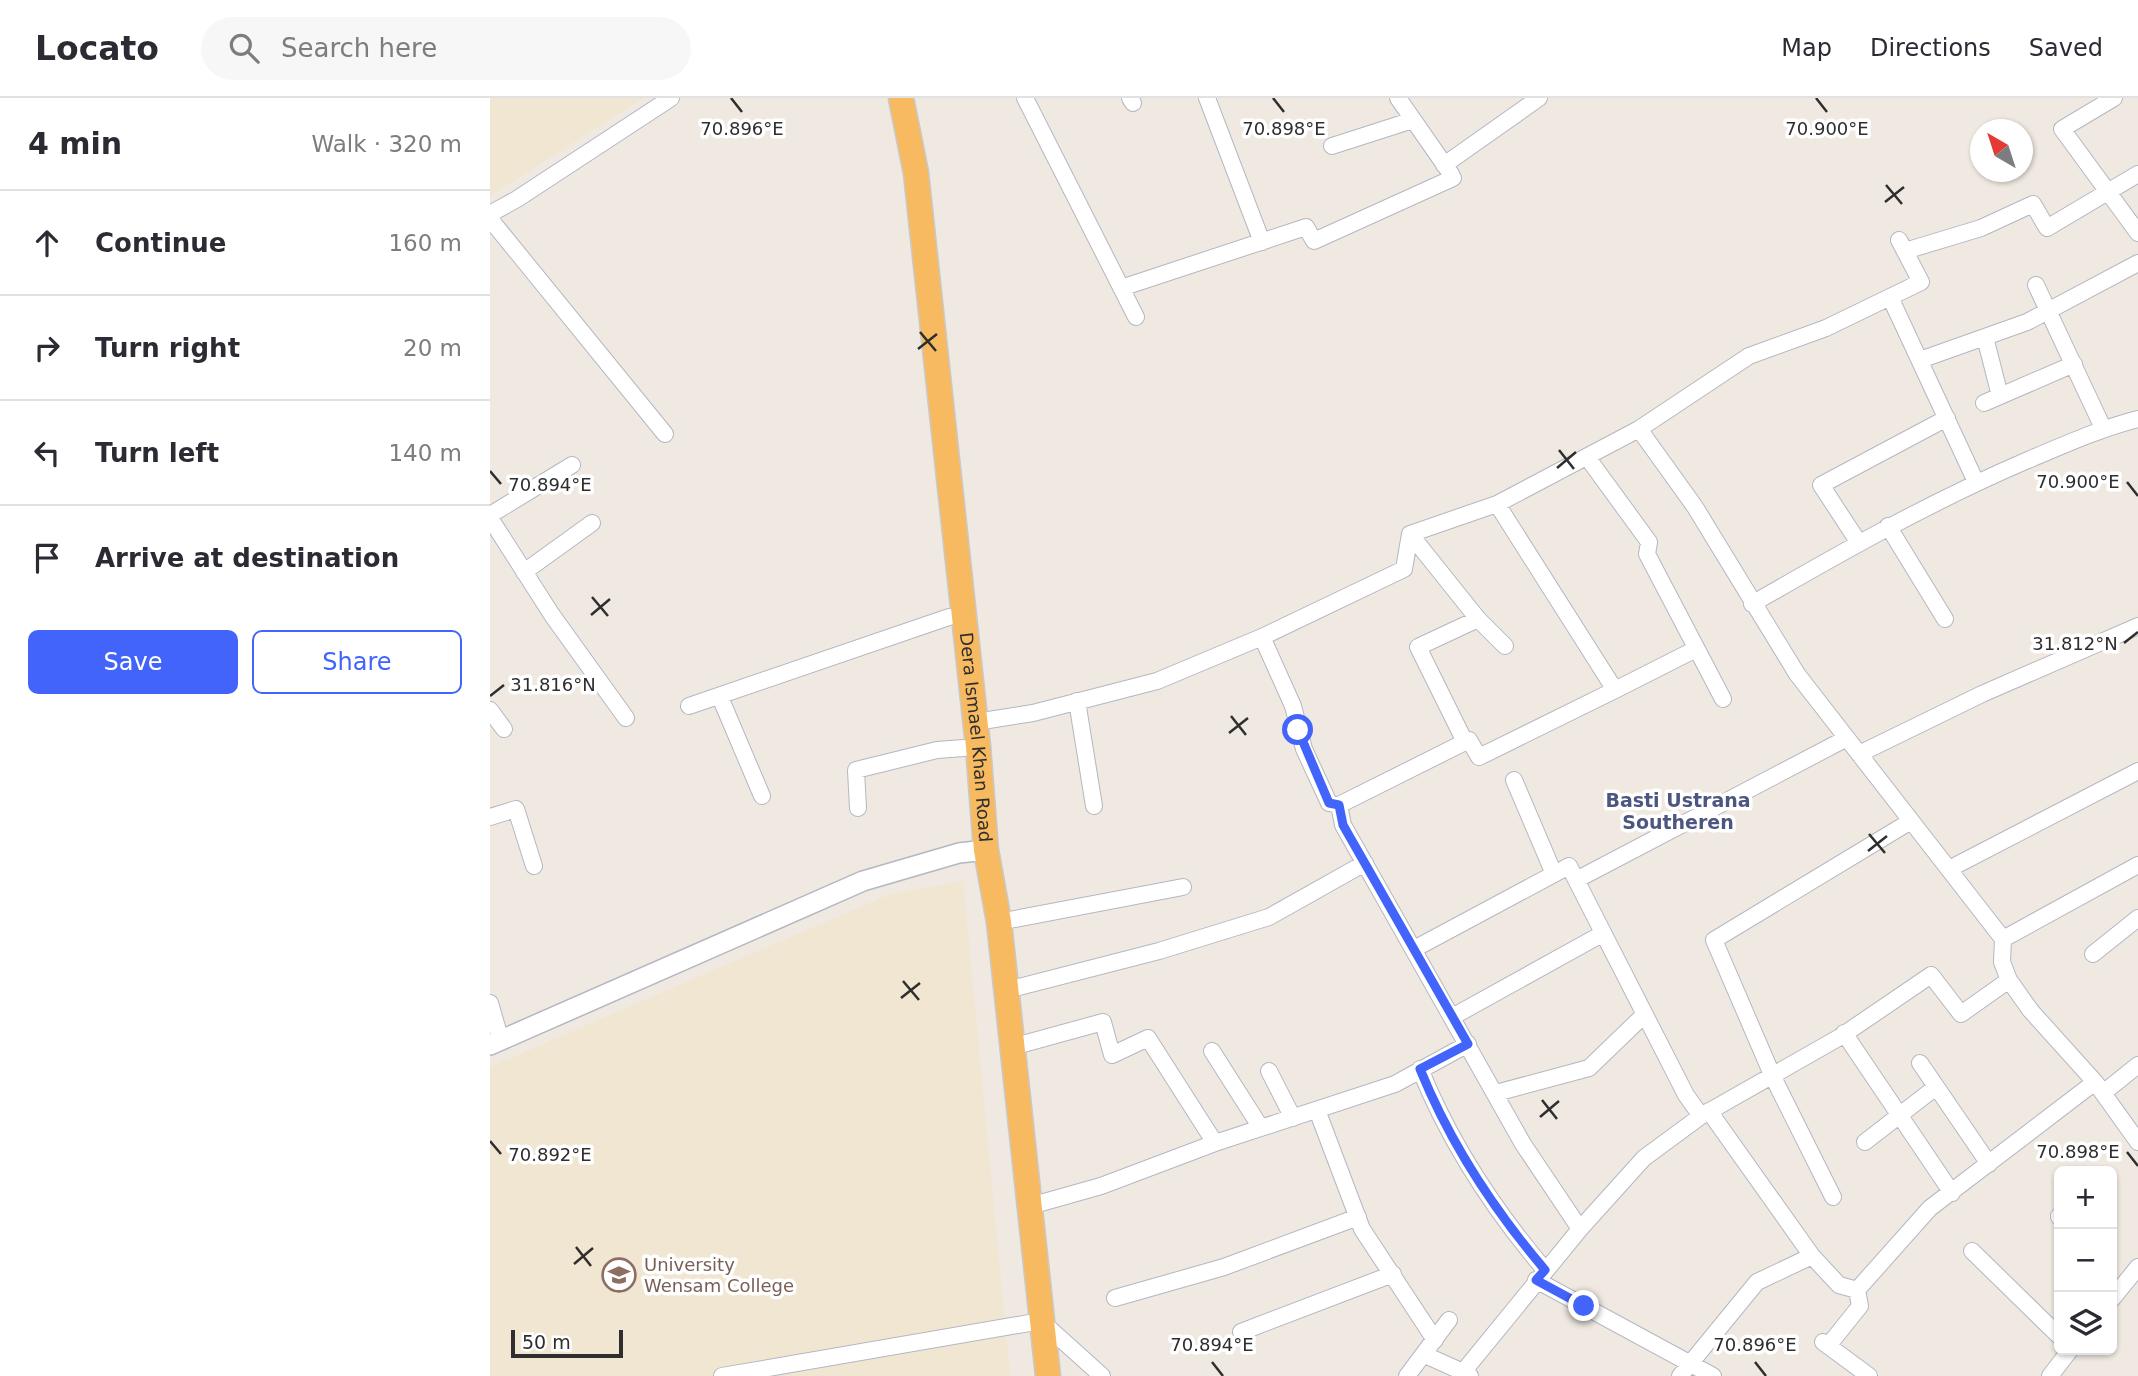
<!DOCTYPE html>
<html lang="en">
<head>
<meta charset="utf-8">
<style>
	body { margin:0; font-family:"DejaVu Sans",sans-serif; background:#f7f7f7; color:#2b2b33 }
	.controls { position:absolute; right:21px; bottom:21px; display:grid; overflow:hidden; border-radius:10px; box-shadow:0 2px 5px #0004 }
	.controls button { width:63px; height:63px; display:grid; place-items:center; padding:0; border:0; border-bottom:2px solid #e1e1e2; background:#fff; color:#2b2b33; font:35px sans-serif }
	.compass { position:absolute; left:1480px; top:21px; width:63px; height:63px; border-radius:50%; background:#fff; box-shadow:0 2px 5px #0004; rotate:321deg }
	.scale { position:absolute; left:21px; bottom:18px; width:112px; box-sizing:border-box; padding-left:7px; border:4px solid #2e2e2e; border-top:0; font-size:19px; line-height:24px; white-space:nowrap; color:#2e2e2e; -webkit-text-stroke:5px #fff; paint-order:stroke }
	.stop { position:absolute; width:21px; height:21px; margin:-16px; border:5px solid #4264fb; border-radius:50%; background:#fff }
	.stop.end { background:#4264fb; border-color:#fff; box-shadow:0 2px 7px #0008 }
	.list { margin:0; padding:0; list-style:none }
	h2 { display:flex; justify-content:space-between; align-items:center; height:91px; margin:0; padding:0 28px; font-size:30px }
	h2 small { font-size:23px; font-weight:400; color:#7c7c81 }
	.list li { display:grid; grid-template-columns:46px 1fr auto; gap:21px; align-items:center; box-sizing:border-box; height:105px; padding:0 28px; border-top:2px solid #e1e1e2 }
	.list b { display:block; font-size:26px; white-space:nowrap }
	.list em { font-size:23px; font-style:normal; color:#7c7c81 }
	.actions { display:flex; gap:14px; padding:21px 28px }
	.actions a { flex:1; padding:16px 0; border:2px solid #4264fb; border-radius:10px; text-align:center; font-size:24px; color:#4264fb }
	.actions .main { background:#4264fb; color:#fff }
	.icon { flex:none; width:38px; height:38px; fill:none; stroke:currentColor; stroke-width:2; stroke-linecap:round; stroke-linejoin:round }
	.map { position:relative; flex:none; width:1648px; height:1278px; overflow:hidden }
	header { display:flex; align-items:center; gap:42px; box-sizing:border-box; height:98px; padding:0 35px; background:#fff; border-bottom:2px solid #e1e1e2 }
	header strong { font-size:33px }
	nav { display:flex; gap:38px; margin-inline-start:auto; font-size:24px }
	.search { width:490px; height:63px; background:#f7f7f7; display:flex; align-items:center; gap:18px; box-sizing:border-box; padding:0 24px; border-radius:38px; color:#7c7c81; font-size:26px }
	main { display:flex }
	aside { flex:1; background:#fff }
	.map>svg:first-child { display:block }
</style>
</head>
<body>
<header>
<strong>Locato</strong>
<div class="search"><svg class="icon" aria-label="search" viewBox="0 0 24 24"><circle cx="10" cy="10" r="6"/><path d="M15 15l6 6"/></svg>Search here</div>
<nav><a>Map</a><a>Directions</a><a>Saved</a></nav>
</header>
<main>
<aside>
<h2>4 min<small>Walk · 320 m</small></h2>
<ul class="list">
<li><svg class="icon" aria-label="ahead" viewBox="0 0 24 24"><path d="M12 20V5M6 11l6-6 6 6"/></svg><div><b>Continue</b></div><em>160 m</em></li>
<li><svg class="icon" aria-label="right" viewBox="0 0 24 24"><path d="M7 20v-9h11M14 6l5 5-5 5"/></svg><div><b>Turn right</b></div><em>20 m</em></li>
<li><svg class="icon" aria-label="left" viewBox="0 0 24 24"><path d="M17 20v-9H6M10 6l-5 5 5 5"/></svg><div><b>Turn left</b></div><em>140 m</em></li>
<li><svg class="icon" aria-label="arrive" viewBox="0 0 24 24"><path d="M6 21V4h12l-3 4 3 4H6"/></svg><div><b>Arrive at destination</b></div></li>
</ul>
<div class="actions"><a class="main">Save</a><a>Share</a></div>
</aside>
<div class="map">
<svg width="1648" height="1278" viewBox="0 0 1648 1278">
	<rect width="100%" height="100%" fill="#efe9e1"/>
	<path fill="#f0e6d1" d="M0,0H153L0,98Z
		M473,783L520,1278H0V969L398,797Z"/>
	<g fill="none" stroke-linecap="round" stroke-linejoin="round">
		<defs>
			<path id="minor" d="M535,0L646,219
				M640,0L643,5
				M717,0L772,144
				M908,0L961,76
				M1624,0L1572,31L1648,135
				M842,48L923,22
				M954,67L1049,0
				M0,116L27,101L181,0
				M0,121L175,336
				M1409,142L1431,184L1336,230L1259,258L1149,331L1205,409L1307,576L1513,841L1512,864L1519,882L1541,913L1605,984L1648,1044
				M1415,153L1491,130L1543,106L1557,130L1648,76
				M1546,187L1613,330
				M631,190L816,129L824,143L963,80
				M1400,199L1486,384
				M1495,239L1510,298
				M1430,262L1537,224L1648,165
				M1494,305L1584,266
				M1097,359L1159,444L1157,456L1233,601
				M1007,406L1125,592L1206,551
				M0,417L82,367
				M0,420L62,517L136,620
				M1398,428L1455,521
				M920,436L988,521L1015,548
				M1369,445L1331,387L1457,320
				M34,474L102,425
				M1262,506C1352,454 1442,403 1538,362C1574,347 1609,331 1648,321
				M230,599L272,698
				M587,603L604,708
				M199,608L459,519
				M0,612L14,631
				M486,624L543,615L667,583L772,539
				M975,644L928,549L988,521
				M1369,656L1492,596L1648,528
				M1024,682L1064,776
				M849,707L979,642L989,659L1125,592
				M368,710L366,672L447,652L474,650
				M0,719L26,711L44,768
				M1459,771L1648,673
				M1088,781L1357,640
				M509,824L693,789
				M1513,841L1648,767
				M924,851L1079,768L1196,997L1211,1018
				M1603,856L1648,820
				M517,892L669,853L779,819L875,765
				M0,905L11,943
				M962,919L1112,836
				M1354,935L1462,1095
				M522,949L613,924L622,957L658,940L725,1045
				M722,953L771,1030
				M1430,965L1499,1066
				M930,971C960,1045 1004,1112 1055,1172
				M779,973L803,1020
				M1006,995L1099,970L1154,917
				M1613,995L1648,967
				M827,1012L872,1131L945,1242
				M1219,1013L1322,1158L1349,1187L1367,1192L1440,1110L1605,984
				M1375,1044L1446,989
				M1343,1099L1283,979L1224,842L1421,723
				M540,1108L611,1088L725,1045L905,986L978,946
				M1569,1118V1119
				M1090,1131L1033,1046L853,727L849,707L839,705L814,651L803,608L772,539L914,471L920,436L1007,406L1149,331
				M1482,1153L1569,1238
				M1046,1182L1223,1278
				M625,1200L734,1169L868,1119
				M1622,1201L1648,1169
				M751,1234L903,1176
				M1333,1244L1379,1278
				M1338,1248L1370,1208L1367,1192
				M935,1257L973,1274
				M232,1278L551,1223L612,1278
				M917,1278L959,1222
				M980,1278L973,1274L1090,1131L1154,1060L1211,1018L1350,939L1441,877L1471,916L1519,882
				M1190,1278L1267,1184L1322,1158
				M1560,1278L1580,1252"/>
			<path id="tertiary" d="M0,947L373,783L469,755L496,752"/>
			<g id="trunk">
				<path id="s1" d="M411,0L426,75L488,648L496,752L509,824L558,1278"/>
			</g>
		</defs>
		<use href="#minor" stroke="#b4b7c1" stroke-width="18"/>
		<use href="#tertiary" stroke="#b4b7c1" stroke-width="22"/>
		<use href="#trunk" stroke="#c9c9c9" stroke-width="27"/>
		<use href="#minor" stroke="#fff" stroke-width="16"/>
		<use href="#tertiary" stroke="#fff" stroke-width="19"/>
		<use href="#trunk" stroke="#f8ba60" stroke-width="24"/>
	</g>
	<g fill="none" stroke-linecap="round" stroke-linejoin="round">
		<path stroke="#4264fb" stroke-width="9" d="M808,632L839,705L849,707L853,727L978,946L930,971C960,1045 1004,1112 1055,1172L1046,1182L1094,1208"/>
	</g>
	<path fill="none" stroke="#2e2e2e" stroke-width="2.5" d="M241,0L252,14M783,0L794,14M1326,0L1337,14M1396,87L1412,106M1395,104L1414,89M430,234L446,253M428,251L447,236M1069,352L1084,371M1067,370L1086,354M0,373L11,386M1637,384L1648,398M102,499L118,518M101,517L120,501M1634,545L1648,534M0,598L14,587M741,618L756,637M739,635L758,620M1379,736L1395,755M1378,753L1397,738M413,883L429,902M411,900L430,885M1052,1002L1067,1021M1050,1019L1069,1003M0,1043L11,1056M1637,1054L1648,1068M86,1149L101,1168M84,1166L103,1150M722,1264L733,1278M1265,1264L1276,1278"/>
	<defs>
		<symbol id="university-ring" viewBox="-11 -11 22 22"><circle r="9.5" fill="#fff" stroke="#8d6e63" stroke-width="1.5"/><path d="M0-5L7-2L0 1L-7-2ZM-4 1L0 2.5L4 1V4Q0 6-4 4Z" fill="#8d6e63"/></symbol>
	</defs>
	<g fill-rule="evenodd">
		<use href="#university-ring" x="110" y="1158" width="38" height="38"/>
	</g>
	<g text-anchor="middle" stroke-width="7" stroke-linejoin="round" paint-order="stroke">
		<g font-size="18" fill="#2e2e2e" stroke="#fff">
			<text dy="6" stroke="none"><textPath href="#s1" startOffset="644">Dera Ismael Khan Road</textPath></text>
		</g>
		<g font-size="18" fill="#785e54" stroke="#fff" text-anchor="start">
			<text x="154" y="1173">University<tspan x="154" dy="21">Wensam College</tspan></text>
		</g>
		<g font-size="19" font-weight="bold" fill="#4d5680" stroke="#fff">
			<text x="1188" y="709">Basti Ustrana<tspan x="1188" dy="22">Southeren</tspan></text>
		</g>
	</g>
	<g font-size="18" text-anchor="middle" fill="#2e2e2e" stroke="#fff" stroke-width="7" stroke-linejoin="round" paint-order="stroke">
		<text x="794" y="37">70.898°E</text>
		<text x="252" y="37">70.896°E</text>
		<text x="1337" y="37">70.900°E</text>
		<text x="1588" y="390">70.900°E</text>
		<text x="60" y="393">70.894°E</text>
		<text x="1585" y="552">31.812°N</text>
		<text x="63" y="593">31.816°N</text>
		<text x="1588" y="1060">70.898°E</text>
		<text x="60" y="1063">70.892°E</text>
		<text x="722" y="1253">70.894°E</text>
		<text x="1265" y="1253">70.896°E</text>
	</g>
</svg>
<div class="controls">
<button>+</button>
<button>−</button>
<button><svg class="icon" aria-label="layers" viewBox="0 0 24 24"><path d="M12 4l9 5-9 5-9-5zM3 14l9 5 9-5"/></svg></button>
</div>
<svg class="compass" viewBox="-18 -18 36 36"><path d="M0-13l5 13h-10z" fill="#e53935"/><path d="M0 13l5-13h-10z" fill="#7c7c81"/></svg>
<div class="scale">50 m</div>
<div class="stop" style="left:808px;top:632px"></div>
<div class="stop end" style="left:1094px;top:1208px"></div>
</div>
</main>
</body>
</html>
